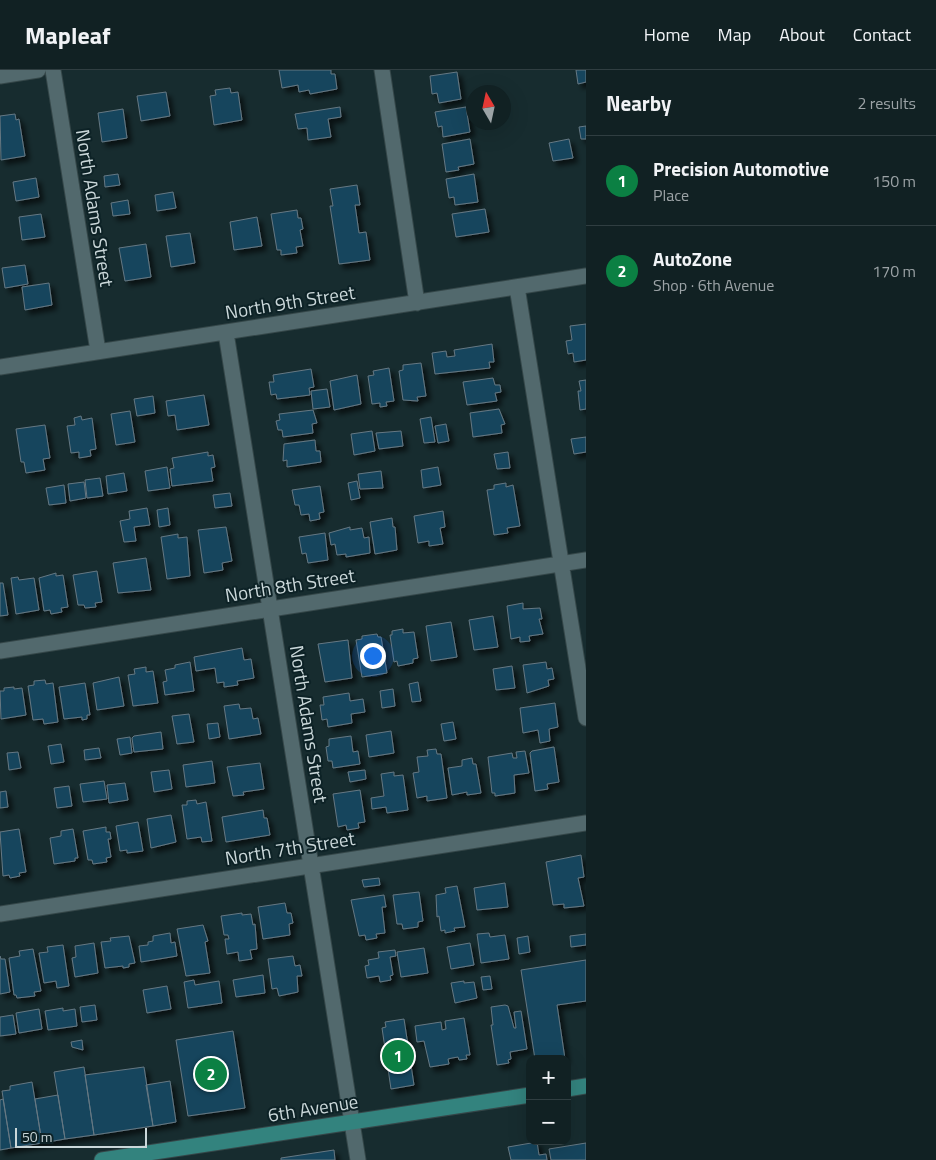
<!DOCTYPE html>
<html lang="en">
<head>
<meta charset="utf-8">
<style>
	body { margin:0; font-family:"Titillium Web",sans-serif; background:#1a292b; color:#f1f3f6 }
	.controls { position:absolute; right:15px; bottom:15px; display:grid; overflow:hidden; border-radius:10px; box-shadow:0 5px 20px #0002 }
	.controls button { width:45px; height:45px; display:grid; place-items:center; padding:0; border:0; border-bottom:1px solid #303e41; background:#112123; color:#f1f3f6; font:25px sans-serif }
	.compass { position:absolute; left:466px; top:15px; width:45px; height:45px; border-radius:50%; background:#112123; box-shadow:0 5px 20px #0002; rotate:351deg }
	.scale { position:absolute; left:15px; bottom:12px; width:132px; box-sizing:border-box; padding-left:5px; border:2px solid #cad7d9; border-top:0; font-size:14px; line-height:18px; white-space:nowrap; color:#cad7d9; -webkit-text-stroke:4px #0d2226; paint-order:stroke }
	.you { position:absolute; left:372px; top:585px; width:18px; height:18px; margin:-12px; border:4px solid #fff; border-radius:50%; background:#1a73e8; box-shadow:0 0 0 8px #1a73e833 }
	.badge { display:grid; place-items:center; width:32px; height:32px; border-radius:50%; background:#0b8043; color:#fff; font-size:16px; font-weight:700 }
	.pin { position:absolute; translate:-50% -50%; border:2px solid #fff; box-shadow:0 1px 5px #0006 }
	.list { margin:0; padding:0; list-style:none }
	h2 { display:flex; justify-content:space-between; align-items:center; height:65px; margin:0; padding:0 20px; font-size:21px }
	h2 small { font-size:16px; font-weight:400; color:#9ca3a6 }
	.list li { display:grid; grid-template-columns:32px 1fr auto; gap:15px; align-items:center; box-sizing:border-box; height:90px; padding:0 20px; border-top:1px solid #303e41 }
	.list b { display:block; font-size:19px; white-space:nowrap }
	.list p { margin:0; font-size:16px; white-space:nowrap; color:#9ca3a6 }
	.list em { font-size:16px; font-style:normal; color:#9ca3a6 }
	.map { position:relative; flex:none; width:586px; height:1090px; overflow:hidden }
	header { display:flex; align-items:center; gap:30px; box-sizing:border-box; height:70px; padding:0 25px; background:#112123; border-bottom:1px solid #303e41 }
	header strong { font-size:24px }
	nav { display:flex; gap:28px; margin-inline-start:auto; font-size:18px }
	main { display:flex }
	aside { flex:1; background:#112123 }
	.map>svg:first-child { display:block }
</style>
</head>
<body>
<header>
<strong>Mapleaf</strong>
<nav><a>Home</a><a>Map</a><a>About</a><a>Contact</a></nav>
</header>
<main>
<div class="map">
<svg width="586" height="1090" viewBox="0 0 586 1090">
	<defs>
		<filter id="shadow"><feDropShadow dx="4.5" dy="4.5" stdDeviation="2.5" flood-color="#0009"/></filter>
	</defs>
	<rect width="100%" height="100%" fill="#172c2f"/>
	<path fill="#17455d" stroke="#657883" filter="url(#shadow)" d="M279,0H331V4H335L337,19L310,24L309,20L299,22L298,15L282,18Z
		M576,0H586V12L578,14Z
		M457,2L461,29L439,33L437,23L432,24L430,6Z
		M230,18L231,23L238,22L242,50L214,55L210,26L216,25L215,20Z
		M166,22L170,46L141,51L137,26Z
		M340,37L341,47L328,49L331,67L308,70L307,58L298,59L295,44Z
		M466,37L470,62L443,67L442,56L438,57L435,42Z
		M123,39L127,68L102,72L98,43Z
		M15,44L16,50L19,49L25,86L1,90L0,46Z
		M586,56V69H581L579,57Z
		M470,69L474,94L458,97L459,100L446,102L442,74Z
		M569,69L573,88L553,91L549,73Z
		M118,104L120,115L105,117L104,106Z
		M474,104L478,132L455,135L454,127L449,128L446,109Z
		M36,108L39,127L16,131L13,112Z
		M357,115L360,135H355L359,163L366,162L370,190L339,194L330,136H333L330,119Z
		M173,122L176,138L157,141L155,125Z
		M128,130L130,144L113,146L111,133Z
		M485,139L489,162L456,167L452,144Z
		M297,140L298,148H301L303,159L300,160L303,176L296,177L297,183L281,185V180H277L271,144Z
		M41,144L45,167L22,170L19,147Z
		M257,147L262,176L234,180L230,152Z
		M190,163L195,193L171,197L166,166Z
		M146,174L151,207L125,211L119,178Z
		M25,195L28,214L5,218L2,198Z
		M49,213L52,235L25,240L22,217Z
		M586,254V290L574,292L573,283L568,284L566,271L572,270L570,256Z
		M492,274L494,292H489L490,298L435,304L432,283L446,281L447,287L455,286L454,280Z
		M421,293L426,326L417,327L418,331L403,330L399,301L403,300V295Z
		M389,298L394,331L386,332L387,336L380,337V333L372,334L368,306L374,305L373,301Z
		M311,299L314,317L309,318L310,325L277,329L276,324L271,325L269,312H274L273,305Z
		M357,305L361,334L334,340L330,311Z
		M493,308L495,315H500L501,322L495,323L497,331L467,335L463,312Z
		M586,310V339L580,340L578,321H581L579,311Z
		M327,319L330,337L313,339L311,321Z
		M204,325L209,355L177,360L175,345L168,346L166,331Z
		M153,326L155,343L137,346L134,329Z
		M499,339L505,354L501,355L502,363L473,367L470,343Z
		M313,340L317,353L312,354L313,363L283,367L282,360H278L276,351L280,350L279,344Z
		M130,341L135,372L116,375L111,344Z
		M81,346L82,350L92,348L96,379L90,380L91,386L79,388V382L71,383L67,356L75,355L74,348Z
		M431,347L435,372L424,373L420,349Z
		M446,354L449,371L438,373L435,356Z
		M45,355L50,388L43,389L45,400L26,403L24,392H21L16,359Z
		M372,361L375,381L354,385L351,364Z
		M401,361L403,376L379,379L376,363Z
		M586,367V382L574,384L571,369Z
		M315,370L316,381H320L321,392L287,397V390L283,391L284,374Z
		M208,382V386L213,385L215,397L211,398L213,411L172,416L170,399L174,398L172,388Z
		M508,382L510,398L497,399L494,384Z
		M167,397L170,418L148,421L145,401Z
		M438,397L441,415L423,418L421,400Z
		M381,401L383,418L360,419L358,404Z
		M124,403L127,421L108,424L106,406Z
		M100,408L103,426L87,428L85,410Z
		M357,411L360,428L351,430L348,413Z
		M84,412L86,428L70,431L68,414Z
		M506,413V417L513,415L520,456L507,458L508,463L494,465L487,420L494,419V415Z
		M64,415L66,433L49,435L46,418Z
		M320,416L324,442L319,443L320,449L310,451L309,444L301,445L299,435H295L292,420Z
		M230,423L232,436L215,438L213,425Z
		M147,438L150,455L134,457L136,471L124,472L120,451L130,449L129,441Z
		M168,438L170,455L159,457L157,440Z
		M443,441L445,457L440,458L443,474L429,476V471L418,473L414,446Z
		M392,448L393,457H395L397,480L375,484L370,452Z
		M226,457L232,491L222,493L223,500L204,503L198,460Z
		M350,457V460L362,458L364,468L369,467L370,483L346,487V484L337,485L335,474L331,475L329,463Z
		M325,463L328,490L308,493L306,483L302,484L299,467Z
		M178,464V468L187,467L190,506L167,509L161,467Z
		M146,488L151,520L118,523L113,493Z
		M97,501L102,532L95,533L96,537L85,538L84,535H78L73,505Z
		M56,503V506L63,505L68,537L61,538L62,542L51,544L50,540L44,541L39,508Z
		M18,507L19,510L34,508L39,540L16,544L11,508Z
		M0,513H3L8,545L0,546Z
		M523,533V539L540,538L542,549H539L543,564L529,566L530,571L520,572V567L511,569L507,536Z
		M493,546L498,577L474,580L469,550Z
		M451,552L457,587L431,591L426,556Z
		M403,559V563L414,562L418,588L413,589V593L398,596L397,591L394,592L390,565H392V561Z
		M377,564L378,567H381L387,603L362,607L356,570L362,569V566Z
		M348,570L352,608L325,612L318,574Z
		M242,578L244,590L251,589L254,608L237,611L238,615L224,617V612L217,613L215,598L196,601L194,587Z
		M190,592L194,621L165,625L163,612L167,611L165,600L175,598V595Z
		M546,592L547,599L552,598L554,609L548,610L549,616L527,623L523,595Z
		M512,596L515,618L496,620L493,599Z
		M146,597V602L153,601L158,633L133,636L128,605L135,604L134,599Z
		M119,607L124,636L97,640L93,613Z
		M45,610L46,614L53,613L58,652L44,654L43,649L33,650L28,616L34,615V611Z
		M418,612L421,631L412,632L409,614Z
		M85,613L90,645H87V649L82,650V647L64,649L59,617Z
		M14,617V619L22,618L26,645L1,649L0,621H4V618Z
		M393,619L395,636L382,638L380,621Z
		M349,623L350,631L363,629L365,642L351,644L352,653L328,657L327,649L322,650L320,635H324L323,627Z
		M555,633L558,657L549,659L550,671L540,673L538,660L523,663L520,638Z
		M239,634L240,639L251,638L253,649L258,648L261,664L229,669L224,636Z
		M189,644L194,672L177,674L172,646Z
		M453,652L456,669L444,671L441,654Z
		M218,653L220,667L209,669L207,654Z
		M391,661L394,683L369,687L366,665Z
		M161,662L163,679L134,682L132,668L134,666Z
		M351,666L353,682L358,681L360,694L333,698L332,691H328L326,677L329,676V669Z
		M130,667L132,683L120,685L117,669Z
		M61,674L64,692L51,694L48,676Z
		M554,677L559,712L547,714L548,719L535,721L530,683L532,681Z
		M99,678L101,688L85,690L84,680Z
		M436,679L437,684H441L447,728L427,731V726L417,728L413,703L419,702L417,687L428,686L427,680Z
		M525,681L529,703L514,705L515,723L495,726V723H492L488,687L512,683L513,688H517L516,682Z
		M18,682L21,698L9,700L7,683Z
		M472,688L473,694H476L481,723L467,725V722L452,725L448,698L462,696V690Z
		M212,691L215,713L186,717L183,695Z
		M260,693L264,719L243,722L244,725L233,726L227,697Z
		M169,700L172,719L154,722L151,702Z
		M365,700L366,709L350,712L348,702Z
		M394,702V706L403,705L408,740L387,743L386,737L372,739L371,728L384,726L381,704Z
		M104,711L107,729L83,732L80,714Z
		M125,713L128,730L109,733L107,715Z
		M69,716L72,736L57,738L54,718Z
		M360,720L365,752L358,753L359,758L347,760L346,755L338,757L333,724Z
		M6,721L8,737L0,738V722Z
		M196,730L197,734L206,732L212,771L202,772L201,767L187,769L182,735H187V731Z
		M263,740L264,748H267L270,765L226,772L222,747Z
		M171,745L176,772L151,778L147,749Z
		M138,752L143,781L127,783V780L120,781L116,756Z
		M106,757V762H110L111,769H108L111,787L106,788L107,792L93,794L92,790H88L83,761Z
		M19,759L26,802L19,803L20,806L10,808L9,805L3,806L0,762Z
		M73,759L78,788H75V791L54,794L50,768L61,766V761Z
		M581,785L584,807L578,808L584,836L564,838V834L553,835L546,792Z
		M379,808L380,815L364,817L362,810Z
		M505,813L508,837L477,840L474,818Z
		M457,816L465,857L454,858L455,861L445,863V860L441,861L439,846L437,847L436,825L446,823L445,818Z
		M419,822L423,851L418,852V857L403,859L402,854H397L393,825Z
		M384,825L386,837H382L385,863L376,864L377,868L366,870L365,865L359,866L351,830Z
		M285,833L287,843H291L293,853L289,854L290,865L263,869L258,837Z
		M242,843V845L251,844L253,855L255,854L257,879L250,880L252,889L239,891L238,882L227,884L225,869H229L228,865H224L221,846Z
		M203,855L208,871L205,872L210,903L186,906L177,859Z
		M170,863L171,873L175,872L177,886L141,892L139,876L148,875V872L153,871V866Z
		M489,863L490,867L505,865L509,889L481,893L477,864Z
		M586,864V875L571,877L570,866Z
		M129,866L135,893L129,894V897L123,898V896L105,898L101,872L111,871L110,868Z
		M528,866L530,882L519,884L517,868Z
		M94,873L98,903L75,907L72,888L76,887L75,876Z
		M470,873L474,895L451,899L447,877Z
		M63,875L69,916L57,918L56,911L44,913L39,883L48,882L47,877Z
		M424,878L428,903L401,907L397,882Z
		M33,879L41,921L34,922L35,926L17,928L16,925H14L9,888L20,886L19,881Z
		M395,880L396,886L390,887L393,905L390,906L391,910L380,912L379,906L367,908L365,896L369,895L368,890L379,888L378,882Z
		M0,886L1,889H5L10,922L0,924Z
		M293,886L295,896L300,895L302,906H297L298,922L279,926L277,918L272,919L268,889Z
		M586,890V931L557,935L565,989H535L521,900Z
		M263,905L265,923L236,927L233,910Z
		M490,906L492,919L483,920L481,907Z
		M194,910L195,915L219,911L222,933L188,938L184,912Z
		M464,911V913L474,912L477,928L455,933L451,913Z
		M167,916L171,939L147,943L143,920Z
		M95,935L97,950L82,952L80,937Z
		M505,935L508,936L514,958H516L514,942L521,941L527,979L510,982L511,989L508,990L509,993L497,995L491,955H493L491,937Z
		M63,938V941L75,939L77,956L48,960L45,941Z
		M39,939L42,959L19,963L16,943Z
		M13,945L16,964L0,966V947Z
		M464,948L470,985H466L467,989L459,990L458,987L452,988L448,989L449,994L430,997L424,971L417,972L415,956L441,952L442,960L446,959L445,951Z
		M404,949L414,1015L391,1019L382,958L386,957L385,952Z
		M233,961L245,1038L188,1046L176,970Z
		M82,970L83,980L72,977L71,972Z
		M84,997L94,1065L65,1069L54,1002Z
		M144,997L153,1056L94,1065L85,1005Z
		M170,1011L176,1052L153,1056L146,1015Z
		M32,1012L42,1073L11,1078L2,1021L10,1020V1016Z
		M58,1025L65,1069L42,1073L35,1029Z
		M3,1029L11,1078L0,1080V1030Z
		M537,1072L539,1085L546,1084L547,1090H511L508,1077Z
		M586,1073V1090H551L549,1079Z
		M334,1080L335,1090H281V1088Z"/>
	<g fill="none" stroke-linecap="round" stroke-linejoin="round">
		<defs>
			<path id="minor" d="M53,0L98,281
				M382,0L417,233
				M0,6L38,0
				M517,217L586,648
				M226,263L358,1090
				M0,297L586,206
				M0,581L586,490
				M0,844L586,753"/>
			<path id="primary" d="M567,1019L586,1016
				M102,1090L530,1025"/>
		</defs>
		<use href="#minor" stroke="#354749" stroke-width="17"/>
		<use href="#primary" stroke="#354749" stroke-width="17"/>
		<use href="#minor" stroke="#52696d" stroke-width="15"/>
		<use href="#primary" stroke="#33837e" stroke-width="15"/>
	</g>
	<g text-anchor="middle" stroke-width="4" stroke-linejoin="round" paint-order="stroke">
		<g font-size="19" fill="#cad7d9" stroke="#0d2226">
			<text transform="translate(95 138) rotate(81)" y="7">North Adams Street</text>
			<text transform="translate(290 232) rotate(-9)" y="7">North 9th Street</text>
			<text transform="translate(290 515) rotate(-9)" y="7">North 8th Street</text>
			<text transform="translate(309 654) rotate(81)" y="7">North Adams Street</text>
			<text transform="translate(290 778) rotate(-9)" y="7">North 7th Street</text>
			<text transform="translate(313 1038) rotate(-9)" y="7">6th Avenue</text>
		</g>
	</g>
</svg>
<div class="controls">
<button>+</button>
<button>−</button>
</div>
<svg class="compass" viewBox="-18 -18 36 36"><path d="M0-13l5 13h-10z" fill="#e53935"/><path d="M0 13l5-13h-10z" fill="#9ca3a6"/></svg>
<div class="scale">50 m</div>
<div class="you"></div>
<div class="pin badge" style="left:398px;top:986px">1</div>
<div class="pin badge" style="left:211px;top:1004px">2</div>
</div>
<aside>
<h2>Nearby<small>2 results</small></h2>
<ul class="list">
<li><span class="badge">1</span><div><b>Precision Automotive</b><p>Place</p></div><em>150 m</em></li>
<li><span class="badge">2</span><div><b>AutoZone</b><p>Shop · 6th Avenue</p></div><em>170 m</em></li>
</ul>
</aside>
</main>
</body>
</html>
